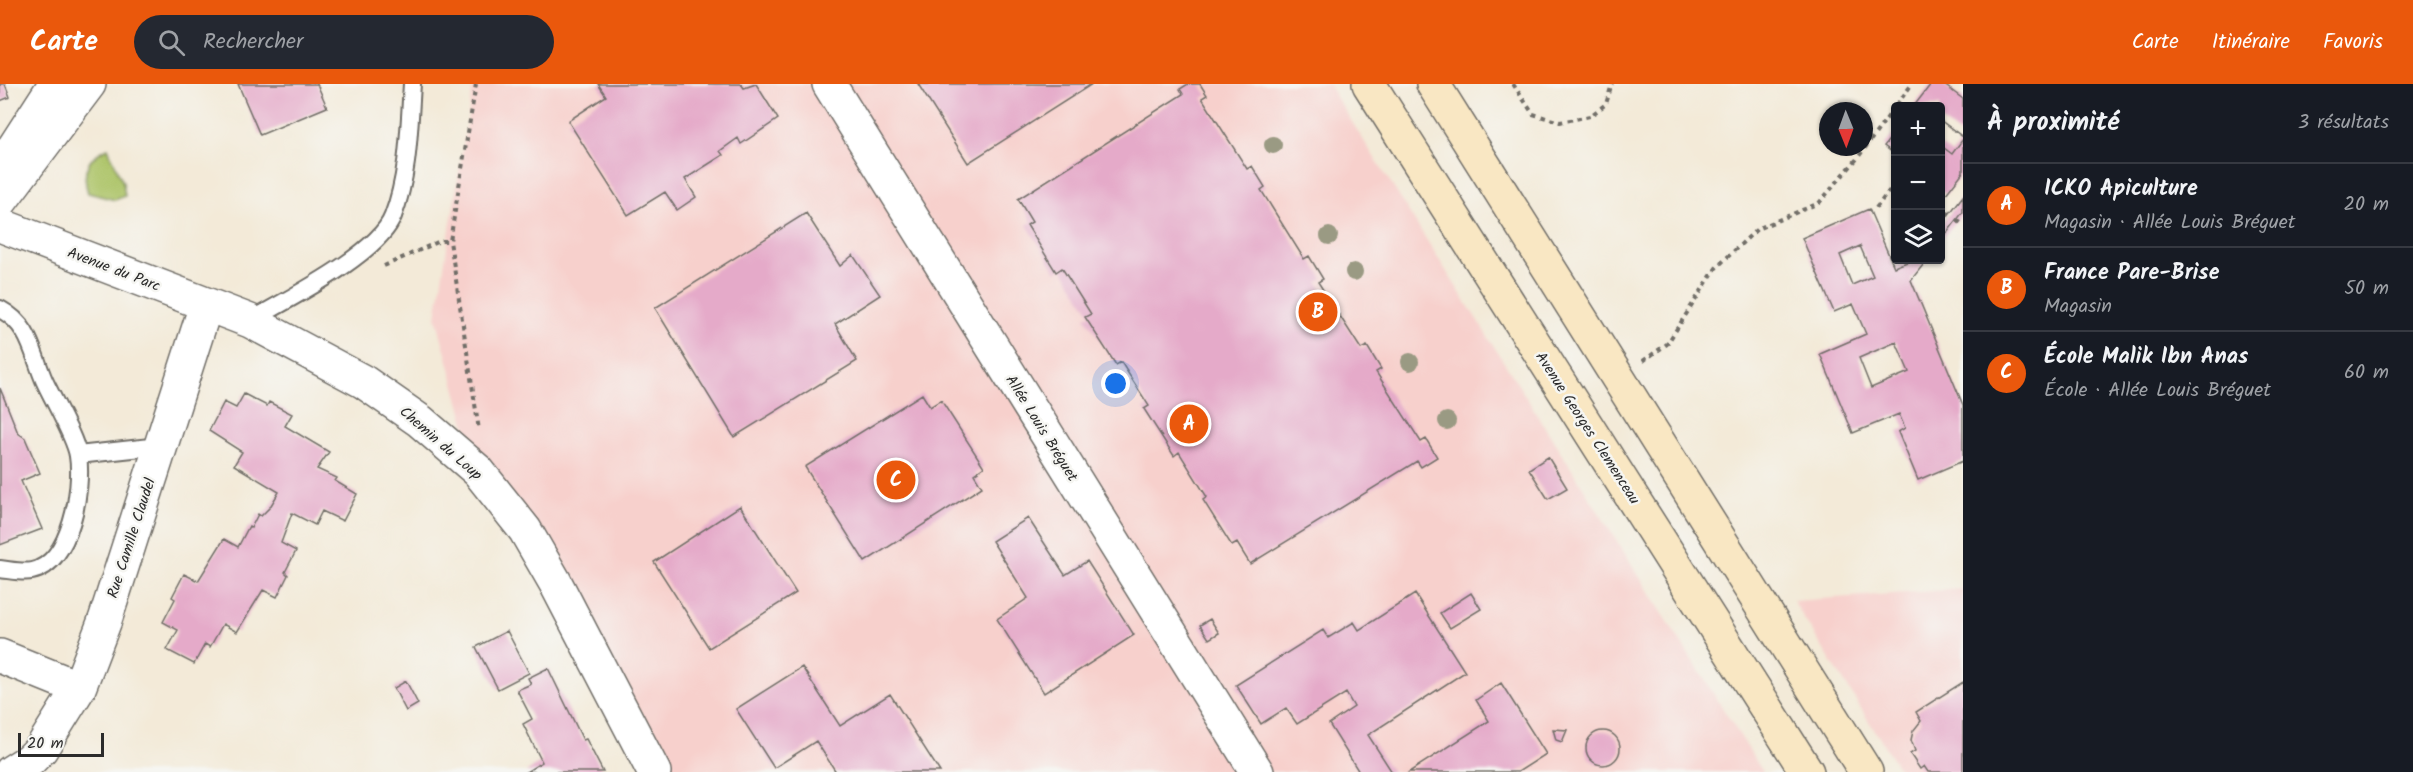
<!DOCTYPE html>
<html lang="fr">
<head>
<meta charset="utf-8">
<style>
	body { margin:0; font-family:Kalam,sans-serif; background:#242831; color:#f1f3f6 }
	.controls { position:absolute; right:18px; top:18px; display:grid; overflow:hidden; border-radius:6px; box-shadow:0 2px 4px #0004 }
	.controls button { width:54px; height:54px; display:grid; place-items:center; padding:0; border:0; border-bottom:2px solid #363941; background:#171b24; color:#f1f3f6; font:30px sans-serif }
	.compass { position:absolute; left:1819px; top:18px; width:54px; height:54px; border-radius:50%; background:#171b24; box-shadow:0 2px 4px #0004; rotate:179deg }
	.scale { position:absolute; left:18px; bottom:15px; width:86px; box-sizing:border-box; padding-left:6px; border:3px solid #2b2b2b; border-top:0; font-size:16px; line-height:21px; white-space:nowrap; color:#2b2b2b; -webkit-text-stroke:4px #f6f6f2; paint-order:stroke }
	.you { position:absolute; left:1116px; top:300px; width:21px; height:21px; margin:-15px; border:4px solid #fff; border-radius:50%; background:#1a73e8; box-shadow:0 0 0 9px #1a73e833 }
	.badge { display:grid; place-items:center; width:39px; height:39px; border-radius:50%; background:#ea580c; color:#fff; font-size:20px; font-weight:700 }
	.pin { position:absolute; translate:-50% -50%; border:3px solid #fff; box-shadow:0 2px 6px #0006 }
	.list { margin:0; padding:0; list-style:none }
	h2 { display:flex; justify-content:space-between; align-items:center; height:78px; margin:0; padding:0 24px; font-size:26px }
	h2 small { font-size:20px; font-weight:400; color:#9ea1a6 }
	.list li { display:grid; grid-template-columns:39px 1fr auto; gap:18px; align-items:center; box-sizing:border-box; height:84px; padding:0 24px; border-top:2px solid #363941 }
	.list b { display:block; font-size:22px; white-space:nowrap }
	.list p { margin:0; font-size:20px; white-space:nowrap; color:#9ea1a6 }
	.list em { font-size:20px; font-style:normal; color:#9ea1a6 }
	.icon { flex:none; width:33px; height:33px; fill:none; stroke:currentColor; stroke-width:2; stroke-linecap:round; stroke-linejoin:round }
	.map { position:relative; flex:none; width:1963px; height:688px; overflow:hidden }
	header { display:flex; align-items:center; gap:36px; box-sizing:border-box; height:84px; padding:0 30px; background:#ea580c; color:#fff }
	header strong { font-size:28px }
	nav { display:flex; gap:33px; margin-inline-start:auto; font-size:21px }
	.search { width:420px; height:54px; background:#242831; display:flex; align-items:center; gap:15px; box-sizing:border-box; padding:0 21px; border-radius:33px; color:#9ea1a6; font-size:22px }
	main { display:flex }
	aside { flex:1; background:#171b24 }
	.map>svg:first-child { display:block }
</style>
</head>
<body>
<header>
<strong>Carte</strong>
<div class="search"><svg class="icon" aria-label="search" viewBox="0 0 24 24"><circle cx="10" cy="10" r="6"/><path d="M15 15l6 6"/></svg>Rechercher</div>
<nav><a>Carte</a><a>Itinéraire</a><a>Favoris</a></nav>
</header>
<main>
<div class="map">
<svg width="1963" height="688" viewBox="0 0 1963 688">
	<rect width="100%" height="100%" fill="#f6f6f2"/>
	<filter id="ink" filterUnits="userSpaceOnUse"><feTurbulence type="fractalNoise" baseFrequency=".0167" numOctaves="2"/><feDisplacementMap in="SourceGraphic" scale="12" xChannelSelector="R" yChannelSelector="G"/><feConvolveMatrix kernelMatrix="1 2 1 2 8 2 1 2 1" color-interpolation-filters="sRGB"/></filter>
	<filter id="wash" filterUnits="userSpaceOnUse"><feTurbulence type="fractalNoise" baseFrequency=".008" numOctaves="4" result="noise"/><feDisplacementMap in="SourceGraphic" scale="24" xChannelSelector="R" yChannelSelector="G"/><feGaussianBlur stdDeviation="1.35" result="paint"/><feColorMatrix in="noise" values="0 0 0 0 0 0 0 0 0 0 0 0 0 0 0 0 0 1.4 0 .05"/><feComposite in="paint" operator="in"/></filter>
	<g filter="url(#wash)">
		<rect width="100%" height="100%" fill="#f3ead8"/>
		<path fill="#f7d0cc" d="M473,0H1328L1763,688H654L478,387L436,233Z
			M1963,505V688H1901L1793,517Z"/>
		<path fill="#adc469" stroke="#6c784a" stroke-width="1.5" d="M108,64L123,99L125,112L115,116L88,109C81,88 87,73 108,64Z"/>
		<g id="blocks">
			<path fill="#e5aac9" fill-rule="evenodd" d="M0,0H5L10,13L0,17Z
				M238,0H317L327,23L260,51Z
				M598,0H741L744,4L756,0L778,35L741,60L738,54L720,67L723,71L685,95L696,113L677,126L665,108L628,131L568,37L606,12Z
				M918,0H1092L968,79Z
				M1188,0H1200L1207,11L1202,14L1247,85L1252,82L1265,103L1261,106L1304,175L1309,172L1323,195L1318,198L1361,265L1367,262L1381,285L1376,288L1421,358L1426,355L1437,373L1421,383L1417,377L1250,480L1237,459L1232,462L1203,416L1207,413L1179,368L1174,372L1144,325L1149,322L1121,278L1116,281L1085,233L1091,230L1062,184L1056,188L1027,141L1032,138L1018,115L1183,10L1180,5Z
				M1931,0H1943L1963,15V53L1940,36V22H1914Z
				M1896,47V71L1884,62Z
				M1963,55V88L1946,110L1940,105V61L1952,70Z
				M1963,112V128L1940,158V142Z
				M1869,125L1894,183L1912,176H1927L1911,196L1963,321V377L1918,396L1898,348L1905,344L1899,330L1853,349L1820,270L1866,250L1853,220L1834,228L1802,154ZM1860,162L1873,192L1852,201L1840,171ZM1896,258L1909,288L1871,304L1859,274Z
				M806,129L840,182L853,171L880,211L835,240L857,277L734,353L655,224Z
				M0,304L18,349L25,354L40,389L21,397L42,445L0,461Z
				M244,310L267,322L269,318L292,330L285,342L329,368L317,385L337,394L335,397L357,410L343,437L322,427L315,441L292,429L281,459L296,467L285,488L288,491L277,513L263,506L237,548L223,540L210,563L205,560L194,580L167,566L178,546L163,538L175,515L172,513L184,490L198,497L224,455L238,463L249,442L251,444L258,430L261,432L270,423L279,408L234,381L242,368L209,347L224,318L236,324Z
				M922,310L930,323L941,316L984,383L974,390L982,403L865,478L805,383Z
				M1548,373L1567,404L1548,415L1529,385Z
				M740,422L796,509L709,564L654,478Z
				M1028,434L1065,491L1087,477L1134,551L1044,609L997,535L1028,514L992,457Z
				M1471,509L1481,525L1450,544L1440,529Z
				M1415,510L1465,588L1368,651L1392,688H1359L1329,640L1354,623L1346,609L1297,640L1286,624L1261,640L1236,601L1323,546L1328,554L1354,538L1359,546Z
				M1210,535L1219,549L1209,555L1200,541Z
				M507,547L529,589L498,605L476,563Z
				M802,583L840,642L890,610L940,688H836L816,657L774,684L736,625Z
				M548,584L583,656L586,655L603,688H526L542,678L523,640L532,635L517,606L531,600L528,594Z
				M406,597L418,620L406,627L394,604Z
				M1963,598V688H1928L1924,682L1920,685L1910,670L1915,667L1911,656L1913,647L1921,637L1916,628Z
				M1501,599L1546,670L1518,688H1409L1489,637L1476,616Z
				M1553,645L1567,646L1562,658L1556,656Z
				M1586 664a17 17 0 1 1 34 0a17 17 0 1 1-34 0Z"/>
		</g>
	</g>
	<g filter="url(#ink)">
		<use href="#blocks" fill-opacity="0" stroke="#716e68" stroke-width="1.5"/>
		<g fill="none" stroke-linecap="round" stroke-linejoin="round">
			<defs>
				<path id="service" d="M0,225C30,241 32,268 44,296C52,314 76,355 78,372C83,404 71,479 32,487C23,489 10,486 0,485
					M250,237C286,216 379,170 393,132C409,90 409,44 412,0
					M78,371L160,362"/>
				<path id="minor" d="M829,0L1257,688
					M0,85L55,0
					M0,118L89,0
					M0,141L250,237L364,298L420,337L478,387L525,446L555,498L654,688
					M0,572L79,604
					M11,688L30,676L41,665L79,604L105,536L206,221"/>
				<path id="secondary" d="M1369,0L1807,688
					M1433,0L1866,688"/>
			</defs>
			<use href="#service" stroke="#716e68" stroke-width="20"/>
			<use href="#minor" stroke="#716e68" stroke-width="36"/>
			<use href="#secondary" stroke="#716e68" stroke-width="36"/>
			<path stroke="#716e68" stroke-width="4" stroke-dasharray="4.5 4.5" stroke-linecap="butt" d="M476,0L450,157L479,346
				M1513,0L1533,30L1560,38L1590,32L1606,20L1612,0
				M1940,123L1949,130
				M1876,124L1896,98
				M1957,136L1963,141
				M384,182L440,157H450
				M1643,277L1667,260L1716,184L1757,145L1819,119L1856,76L1912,0"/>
			<use href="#service" stroke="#fff" stroke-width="16"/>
			<use href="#minor" stroke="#fff" stroke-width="33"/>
			<use href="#secondary" stroke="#f9e7c3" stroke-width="33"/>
		</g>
		<g fill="#9a9a83">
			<circle cx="1273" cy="61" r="9"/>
			<circle cx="1329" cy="152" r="9"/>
			<circle cx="1354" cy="188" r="9"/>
			<circle cx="1410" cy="278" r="9"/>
			<circle cx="1447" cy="337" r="9"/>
		</g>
	</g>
	<g text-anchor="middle" stroke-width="5" stroke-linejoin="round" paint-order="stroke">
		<g font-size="15" fill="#2b2b2b" stroke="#f6f6f2">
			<text transform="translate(114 185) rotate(21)" y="5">Avenue du Parc</text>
			<text transform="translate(1042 344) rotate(58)" y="5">Allée Louis Bréguet</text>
			<text transform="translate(1588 344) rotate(57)" y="5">Avenue Georges Clemenceau</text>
			<text transform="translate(441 359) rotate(41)" y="5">Chemin du Loup</text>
			<text transform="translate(131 454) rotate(-72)" y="5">Rue Camille Claudel</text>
		</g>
	</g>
</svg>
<div class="controls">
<button>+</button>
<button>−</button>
<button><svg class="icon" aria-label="layers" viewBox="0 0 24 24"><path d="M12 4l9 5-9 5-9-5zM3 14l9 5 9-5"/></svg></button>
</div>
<svg class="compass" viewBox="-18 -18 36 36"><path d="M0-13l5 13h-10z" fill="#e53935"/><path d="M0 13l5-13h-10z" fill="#9ea1a6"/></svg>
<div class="scale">20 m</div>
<div class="you"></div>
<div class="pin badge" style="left:1189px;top:340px">A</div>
<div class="pin badge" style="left:1318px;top:228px">B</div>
<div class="pin badge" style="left:896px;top:396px">C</div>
</div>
<aside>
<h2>À proximité<small>3 résultats</small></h2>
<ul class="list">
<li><span class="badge">A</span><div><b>ICKO Apiculture</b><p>Magasin · Allée Louis Bréguet</p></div><em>20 m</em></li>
<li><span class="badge">B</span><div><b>France Pare-Brise</b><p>Magasin</p></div><em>50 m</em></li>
<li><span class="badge">C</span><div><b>École Malik Ibn Anas</b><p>École · Allée Louis Bréguet</p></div><em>60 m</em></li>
</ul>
</aside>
</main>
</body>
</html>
